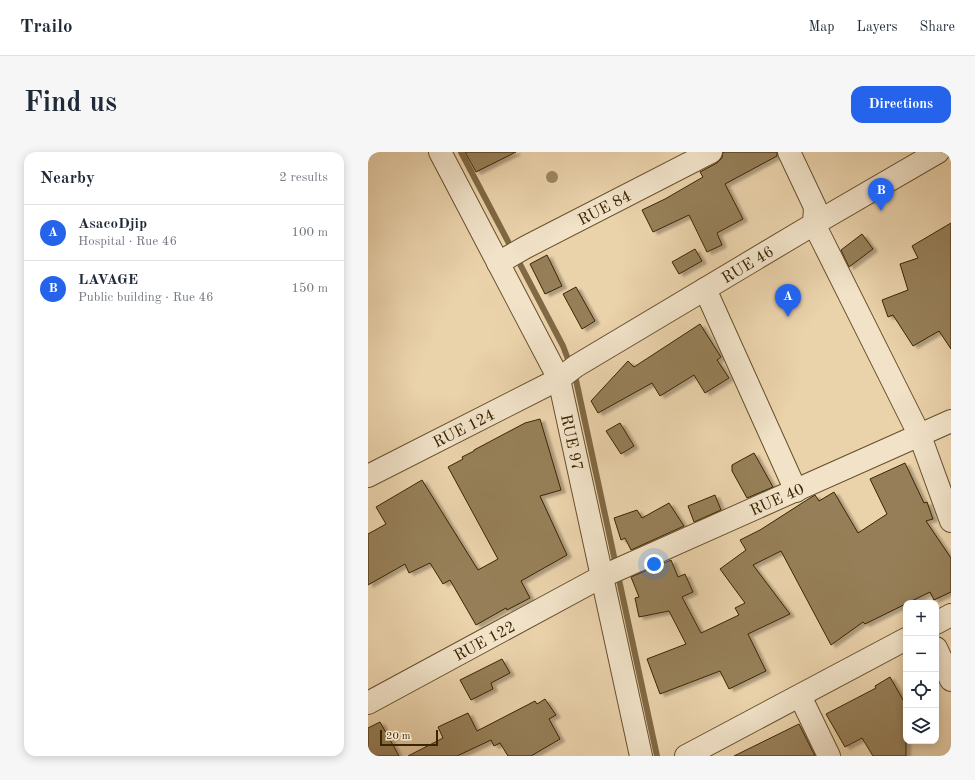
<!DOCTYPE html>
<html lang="en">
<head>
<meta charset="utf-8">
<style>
	body { margin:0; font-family:"Old Standard TT",serif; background:#f6f6f7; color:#1f2937 }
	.controls { position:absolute; right:12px; bottom:12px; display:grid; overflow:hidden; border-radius:8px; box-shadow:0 2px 10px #0003 }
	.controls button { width:36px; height:36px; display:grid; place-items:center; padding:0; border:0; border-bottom:1px solid #e0e1e3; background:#fff; color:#1f2937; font:20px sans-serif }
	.scale { position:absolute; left:12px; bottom:10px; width:58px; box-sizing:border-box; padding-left:4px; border:2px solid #3b2501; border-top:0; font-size:11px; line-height:14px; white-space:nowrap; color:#3b2501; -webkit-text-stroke:3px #f1e2c8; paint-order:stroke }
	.you { position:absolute; left:286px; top:412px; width:14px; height:14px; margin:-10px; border:3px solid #fff; border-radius:50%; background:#1a73e8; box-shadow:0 0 0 6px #1a73e833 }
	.badge { display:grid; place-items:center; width:26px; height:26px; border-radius:50%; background:#2563eb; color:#fff; font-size:13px; font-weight:700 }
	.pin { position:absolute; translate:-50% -33px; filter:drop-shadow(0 1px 2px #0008) }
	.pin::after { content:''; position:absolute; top:21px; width:14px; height:12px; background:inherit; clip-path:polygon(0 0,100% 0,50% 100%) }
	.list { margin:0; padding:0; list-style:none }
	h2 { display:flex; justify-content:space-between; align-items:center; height:52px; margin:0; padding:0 16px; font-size:17px }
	h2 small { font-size:13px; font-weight:400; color:#747a83 }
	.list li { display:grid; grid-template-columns:26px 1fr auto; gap:12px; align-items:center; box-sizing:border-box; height:56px; padding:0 16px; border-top:1px solid #e0e1e3 }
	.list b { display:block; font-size:15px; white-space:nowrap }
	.list p { margin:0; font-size:13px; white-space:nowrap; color:#747a83 }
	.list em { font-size:13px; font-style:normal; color:#747a83 }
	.icon { flex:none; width:22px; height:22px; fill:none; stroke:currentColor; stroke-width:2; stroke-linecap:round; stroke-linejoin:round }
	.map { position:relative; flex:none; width:583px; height:604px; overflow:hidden; border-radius:12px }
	header { display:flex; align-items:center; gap:24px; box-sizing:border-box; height:56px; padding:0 20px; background:#fff; border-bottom:1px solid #e0e1e3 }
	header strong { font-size:19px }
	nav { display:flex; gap:22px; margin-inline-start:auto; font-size:14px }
	.intro { display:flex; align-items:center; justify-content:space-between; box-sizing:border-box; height:96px; padding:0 24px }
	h1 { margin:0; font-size:28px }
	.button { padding:10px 18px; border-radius:12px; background:#2563eb; color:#fff; font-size:14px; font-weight:700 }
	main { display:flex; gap:24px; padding:0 24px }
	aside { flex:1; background:#fff; border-radius:12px; box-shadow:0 2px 10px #0003 }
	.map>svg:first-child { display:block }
</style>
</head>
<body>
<header>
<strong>Trailo</strong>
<nav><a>Map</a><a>Layers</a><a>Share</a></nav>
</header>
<div class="intro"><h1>Find us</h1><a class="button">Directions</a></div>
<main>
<aside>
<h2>Nearby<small>2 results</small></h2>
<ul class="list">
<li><span class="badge">A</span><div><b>AsacoDjip</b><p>Hospital · Rue 46</p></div><em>100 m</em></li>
<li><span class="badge">B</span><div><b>LAVAGE</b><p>Public building · Rue 46</p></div><em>150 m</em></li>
</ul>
</aside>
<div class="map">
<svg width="583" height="604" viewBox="0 0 583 604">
	<defs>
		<filter id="shadow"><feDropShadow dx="4.5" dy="2.5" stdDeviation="1" flood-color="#0004"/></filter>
	</defs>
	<rect width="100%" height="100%" fill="#ead2ab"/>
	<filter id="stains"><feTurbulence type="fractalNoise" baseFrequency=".005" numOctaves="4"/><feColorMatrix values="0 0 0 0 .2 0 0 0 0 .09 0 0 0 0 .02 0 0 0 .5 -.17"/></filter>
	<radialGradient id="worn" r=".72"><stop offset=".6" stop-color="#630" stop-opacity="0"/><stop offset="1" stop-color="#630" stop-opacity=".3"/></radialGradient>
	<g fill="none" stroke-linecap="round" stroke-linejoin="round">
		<path stroke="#806944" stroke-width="6" d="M93,0L195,194L208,228L289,604"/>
	</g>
	<path fill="#967f59" stroke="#3b2501" filter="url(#shadow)" d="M97,0H148L108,20Z
		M355,0H409V4L357,32L375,67L349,81L354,93L339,100L321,63L285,80L274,58L297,47L335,25L332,20L349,11L354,6Z
		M583,71V197L571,179L545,194L525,163L520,165L514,148L540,138L532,112L550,106L544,94Z
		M494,82L505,97L481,115L473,98Z
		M327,97L334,109L311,122L304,110Z
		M179,103L194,134L177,142L162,112Z
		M208,135L227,169L214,177L195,142Z
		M332,172L353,205L349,208L361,226L337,241L326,223L292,244L284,231L230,261L223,249L260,209L266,215Z
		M172,267L193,338L172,344L199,403L153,429L162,446L139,458L138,456L108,473L82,428L75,432L62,411L41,421L37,412L0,433V382L18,372L8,355L54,328L110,418L130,407L80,315L95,307L94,305L106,299V298L157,271Z
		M252,271L266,294L253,302L238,279Z
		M386,301L405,335L379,346L364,319V313Z
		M537,311L556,351L559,350L565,367L558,369L583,406V440L566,448L562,440L497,472L495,470L463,493L413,399L385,413L422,462L380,482L398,519L361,537L352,519L292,542L279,507L318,492L301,459L271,465L267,446L271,445L263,425L303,408L310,425L317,422L325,440L314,445L333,481L371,463L367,456L377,451L352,417L378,398L372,388L392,378L442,346L447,343L451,349L466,340L490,381L519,362L502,327Z
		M347,343L353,358L326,370L320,354Z
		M301,351L316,374L263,398L257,386L253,388L246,366L269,358L274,366Z
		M134,507L142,521L123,531L125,537L103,548L92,528Z
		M522,525L538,553V604H505L494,586L477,595L458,562L508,536L507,534Z
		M177,547L188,563L181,567L192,587L163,604H140L132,591L126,594L123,588L89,604H40L75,586L70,575L100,561L109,579L167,549L169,552Z
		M12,570L31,604H0V576Z
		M431,572L447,604H366Z"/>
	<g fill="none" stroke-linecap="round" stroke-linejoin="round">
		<defs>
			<g id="minor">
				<path id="s1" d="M72,0L191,227L273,604"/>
				<path d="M421,0L447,55L446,72L552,284L583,369"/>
				<path id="s2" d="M130,111L158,95L343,0"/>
				<path d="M337,137L428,339"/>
				<path id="s3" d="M0,324L191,227L208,214L446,72L570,0"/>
				<path d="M568,471L583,463"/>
				<path d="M568,496L583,528"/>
				<path d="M432,544L461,604"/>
				<path id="s4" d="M0,551L233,425L583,269"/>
				<path d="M318,604L538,487"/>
			</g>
		</defs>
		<use href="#minor" stroke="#67502c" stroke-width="24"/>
		<use href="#minor" stroke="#f1e2c8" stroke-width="22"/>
	</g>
	<circle fill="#9e8761" cx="184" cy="25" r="6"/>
	<g text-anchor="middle" stroke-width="4" stroke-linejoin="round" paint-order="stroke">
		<g font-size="16" fill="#3b2501" stroke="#f1e2c8">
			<text dy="6" stroke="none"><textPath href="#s2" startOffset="120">RUE 84</textPath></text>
			<text dy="6" stroke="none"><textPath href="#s3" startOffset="435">RUE 46</textPath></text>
			<text dy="6" stroke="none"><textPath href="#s3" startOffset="107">RUE 124</textPath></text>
			<text dy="6" stroke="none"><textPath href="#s1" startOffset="321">RUE 97</textPath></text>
			<text dy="6" stroke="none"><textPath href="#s4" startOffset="457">RUE 40</textPath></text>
			<text dy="6" stroke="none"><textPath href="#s4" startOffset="132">RUE 122</textPath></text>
		</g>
	</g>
	<rect width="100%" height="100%" filter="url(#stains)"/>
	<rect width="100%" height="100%" fill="url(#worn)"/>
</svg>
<div class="controls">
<button>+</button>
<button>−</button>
<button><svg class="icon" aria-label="locate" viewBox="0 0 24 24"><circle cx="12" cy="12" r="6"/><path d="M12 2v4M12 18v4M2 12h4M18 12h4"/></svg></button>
<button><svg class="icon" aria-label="layers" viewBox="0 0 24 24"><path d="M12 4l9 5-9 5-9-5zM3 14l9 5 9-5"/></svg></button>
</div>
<div class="scale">20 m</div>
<div class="you"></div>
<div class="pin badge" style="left:420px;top:165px">A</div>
<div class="pin badge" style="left:513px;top:59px">B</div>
</div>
</main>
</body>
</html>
